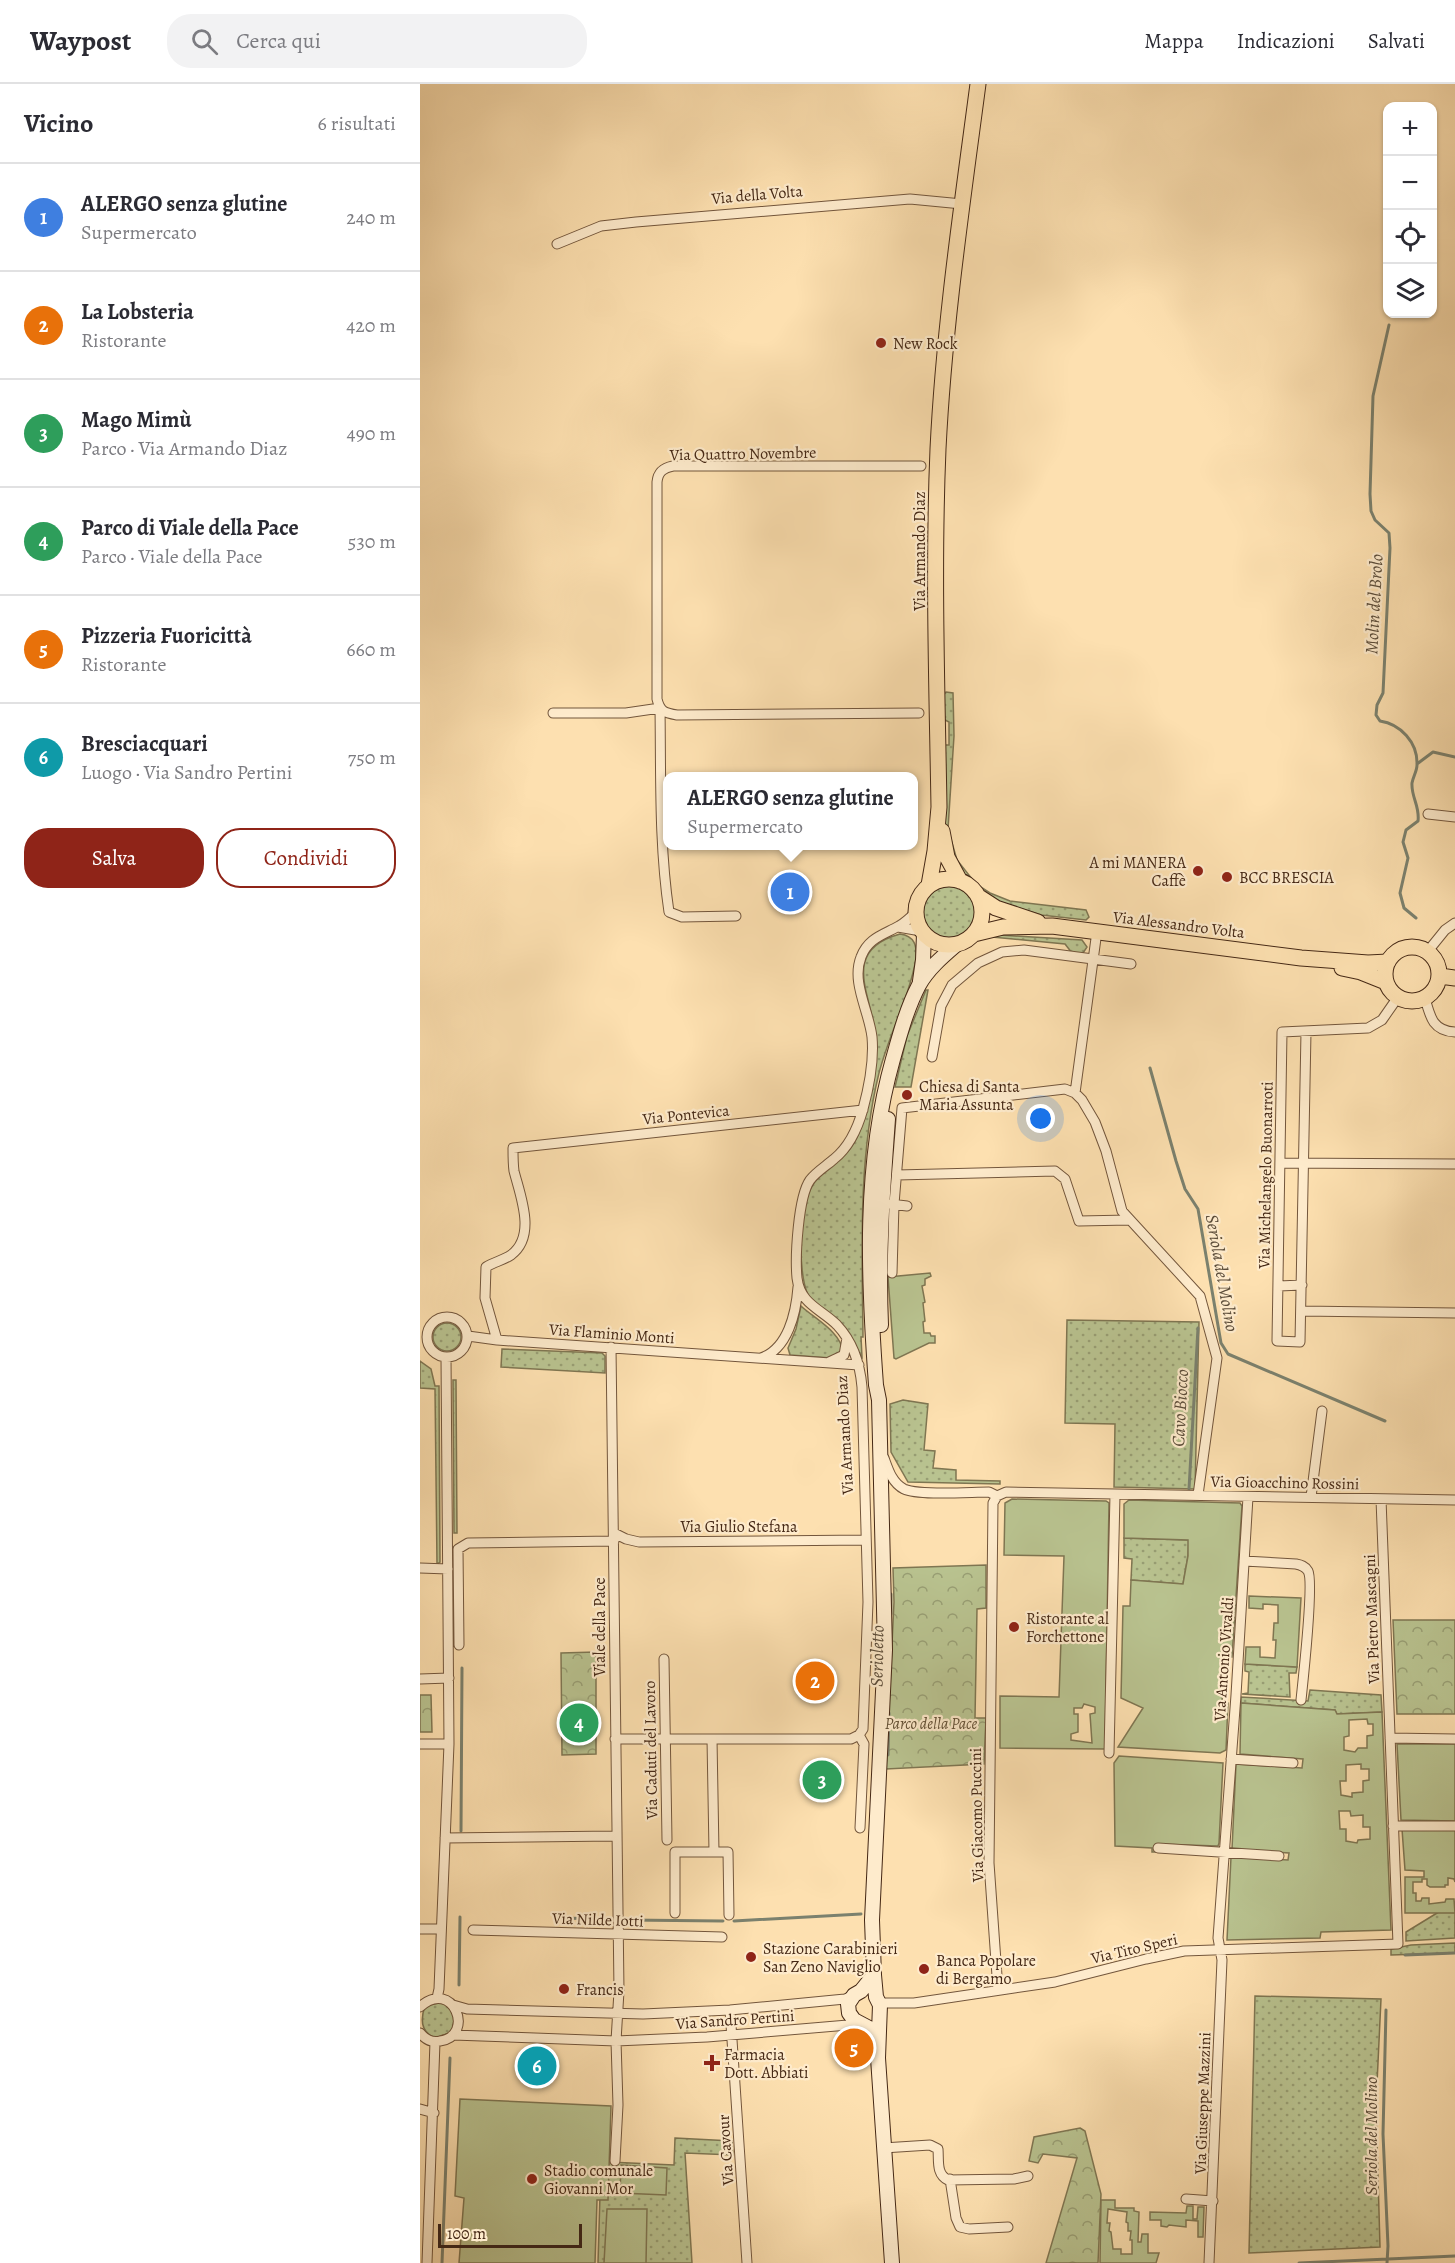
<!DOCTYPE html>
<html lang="it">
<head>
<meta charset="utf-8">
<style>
	body { margin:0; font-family:Alegreya,serif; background:#f2f2f3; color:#2b2b33 }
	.controls { position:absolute; right:18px; top:18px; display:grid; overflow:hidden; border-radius:12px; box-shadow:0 2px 4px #0004 }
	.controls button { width:54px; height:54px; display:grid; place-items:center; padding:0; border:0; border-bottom:2px solid #e1e1e2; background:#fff; color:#2b2b33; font:30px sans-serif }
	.scale { position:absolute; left:18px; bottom:15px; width:144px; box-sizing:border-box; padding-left:6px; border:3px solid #452815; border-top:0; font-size:16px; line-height:21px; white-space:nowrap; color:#452815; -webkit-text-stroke:4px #feebcc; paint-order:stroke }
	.you { position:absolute; left:621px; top:1035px; width:21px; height:21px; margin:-15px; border:4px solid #fff; border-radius:50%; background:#1a73e8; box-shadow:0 0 0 9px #1a73e833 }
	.badge { display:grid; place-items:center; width:39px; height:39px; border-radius:50%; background:#8f2418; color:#fff; font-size:20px; font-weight:700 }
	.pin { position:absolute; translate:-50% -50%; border:3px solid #fff; box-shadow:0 2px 6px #0006 }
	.popup { position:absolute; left:243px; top:688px; width:255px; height:78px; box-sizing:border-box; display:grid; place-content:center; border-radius:12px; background:#fff; filter:drop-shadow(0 2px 4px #0005); font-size:20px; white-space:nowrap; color:#7c7c81 }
	.popup b { font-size:22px; color:#2b2b33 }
	.popup::after { content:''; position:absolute; left:50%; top:100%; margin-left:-12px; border:12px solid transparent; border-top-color:#fff }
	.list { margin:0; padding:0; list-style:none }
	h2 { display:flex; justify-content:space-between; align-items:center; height:78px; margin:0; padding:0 24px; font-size:26px }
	h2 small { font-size:20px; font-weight:400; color:#7c7c81 }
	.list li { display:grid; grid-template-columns:39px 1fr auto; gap:18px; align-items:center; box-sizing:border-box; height:108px; padding:0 24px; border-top:2px solid #e1e1e2 }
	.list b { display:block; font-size:22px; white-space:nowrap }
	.list p { margin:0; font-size:20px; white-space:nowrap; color:#7c7c81 }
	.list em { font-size:20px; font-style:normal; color:#7c7c81 }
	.actions { display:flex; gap:12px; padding:18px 24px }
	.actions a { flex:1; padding:14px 0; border:2px solid #8f2418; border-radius:24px; text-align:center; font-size:21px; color:#8f2418 }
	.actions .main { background:#8f2418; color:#fff }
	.icon { flex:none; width:33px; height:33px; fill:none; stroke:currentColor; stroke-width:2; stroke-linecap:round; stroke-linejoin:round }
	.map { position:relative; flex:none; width:1035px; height:2179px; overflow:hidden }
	header { display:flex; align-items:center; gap:36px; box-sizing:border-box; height:84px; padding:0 30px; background:#fff; border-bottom:2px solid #e1e1e2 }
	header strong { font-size:28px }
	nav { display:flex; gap:33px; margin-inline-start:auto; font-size:21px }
	.search { width:420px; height:54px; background:#f2f2f3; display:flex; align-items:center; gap:15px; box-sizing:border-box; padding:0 21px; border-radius:24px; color:#7c7c81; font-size:22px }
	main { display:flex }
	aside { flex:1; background:#fff }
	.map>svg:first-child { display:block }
</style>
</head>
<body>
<header>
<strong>Waypost</strong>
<div class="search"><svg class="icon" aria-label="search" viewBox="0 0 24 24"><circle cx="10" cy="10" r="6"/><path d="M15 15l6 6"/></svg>Cerca qui</div>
<nav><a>Mappa</a><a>Indicazioni</a><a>Salvati</a></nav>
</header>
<main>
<aside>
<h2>Vicino<small>6 risultati</small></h2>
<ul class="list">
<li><span class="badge" style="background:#3f7fe0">1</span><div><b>ALERGO senza glutine</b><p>Supermercato</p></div><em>240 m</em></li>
<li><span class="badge" style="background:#e8710a">2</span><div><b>La Lobsteria</b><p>Ristorante</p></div><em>420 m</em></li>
<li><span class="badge" style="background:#2e9e5b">3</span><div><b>Mago Mimù</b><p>Parco · Via Armando Diaz</p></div><em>490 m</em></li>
<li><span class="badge" style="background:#2e9e5b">4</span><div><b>Parco di Viale della Pace</b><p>Parco · Viale della Pace</p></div><em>530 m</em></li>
<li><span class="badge" style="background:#e8710a">5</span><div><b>Pizzeria Fuoricittà</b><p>Ristorante</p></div><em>660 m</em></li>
<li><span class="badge" style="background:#0f9aa8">6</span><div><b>Bresciacquari</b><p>Luogo · Via Sandro Pertini</p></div><em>750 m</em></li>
</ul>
<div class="actions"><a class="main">Salva</a><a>Condividi</a></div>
</aside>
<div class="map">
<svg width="1035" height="2179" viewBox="0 0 1035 2179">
	<defs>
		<pattern id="grass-dots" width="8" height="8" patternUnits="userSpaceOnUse" patternTransform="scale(1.5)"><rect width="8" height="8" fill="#b9c390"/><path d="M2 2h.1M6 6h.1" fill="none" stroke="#989e74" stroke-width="1.8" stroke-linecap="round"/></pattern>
		<pattern id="park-crowns" width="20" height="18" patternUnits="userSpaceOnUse" patternTransform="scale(1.5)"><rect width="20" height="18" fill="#b9c390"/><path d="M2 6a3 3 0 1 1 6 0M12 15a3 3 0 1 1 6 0" fill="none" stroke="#989e74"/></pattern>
	</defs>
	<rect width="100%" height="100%" fill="#fde0b0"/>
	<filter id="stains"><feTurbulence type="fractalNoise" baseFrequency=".00333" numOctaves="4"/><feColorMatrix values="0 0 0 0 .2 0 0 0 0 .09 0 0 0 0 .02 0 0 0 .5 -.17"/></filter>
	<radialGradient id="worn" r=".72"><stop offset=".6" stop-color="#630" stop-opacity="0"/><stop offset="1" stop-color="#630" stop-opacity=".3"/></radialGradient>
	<path fill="url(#grass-dots)" stroke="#7f7652" stroke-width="1.5" d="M526,608L533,609L534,652L528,745L537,776L556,800L570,809L590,817L666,826L669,833L666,836L621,831L565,813L555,800L538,786L525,748L523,661H529V638L523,635L522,612Z
		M503 828a26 26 0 1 1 52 0a26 26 0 1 1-52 0Z
		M480,850C495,852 497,862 496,875C489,914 469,950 459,989C438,1074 442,1166 443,1253H441L442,1273C431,1257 415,1243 402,1229C397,1223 390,1218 388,1211C377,1187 379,1120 394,1099C408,1080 430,1075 439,1048C448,1023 451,988 456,962C457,917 415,868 480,850Z
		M579,851L662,856L667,863L663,869H652L645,860L572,853Z
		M506,906H508L491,1003H475L487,952Z
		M381,1222C395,1235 421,1248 423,1268L411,1274L370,1271L368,1264L376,1245Z
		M647,1236L779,1238L775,1405L694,1403L695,1340L645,1339Z
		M13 1253a14 14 0 1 1 28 0a14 14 0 1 1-28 0Z
		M82,1265L182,1269L185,1272V1289L81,1283Z
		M0,1277L11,1285L15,1302H19L20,1478L17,1480L15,1305L0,1304Z
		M33,1296H36L37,1449H34Z
		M483,1316L508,1320L504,1366L515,1367L513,1384L536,1386V1396L580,1397V1400L488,1398L471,1368L470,1320Z
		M704,1454L769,1456L768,1472L763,1500L711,1496L712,1475L704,1474Z
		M825,1580L877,1583L876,1589H869L870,1613L822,1610L828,1609L829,1588L825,1587Z
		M890,1606L961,1611L962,1628L917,1630L915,1626L821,1619V1613L888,1617Z
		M1035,1818V1854L986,1857V1848Z
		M1035,1859V1869L971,1871V1865L991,1861Z
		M835,1912L961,1915L956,2021L960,2163L829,2169Z
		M23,1918L35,1930L32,1948L15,1954C1,1948 0,1936 5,1922Z
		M255,2054L312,2057L313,2071L265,2069L272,2179H178L180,2111H186L189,2078L254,2081Z"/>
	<path fill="url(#park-crowns)" stroke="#7f7652" stroke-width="1.5" d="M566,1481V1524L557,1525L555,1634H566L564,1680L466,1685L474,1518L473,1484Z
		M973,1536H1035V1630H977Z
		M176,1568V1670L142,1671L141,1569Z
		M0,1611H11L12,1648H0Z
		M660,2044L665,2047L681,2110L678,2179H626L657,2074L623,2070L618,2079L609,2077L614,2053Z"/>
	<path fill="#b9c390" stroke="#7f7652" stroke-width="1.5" fill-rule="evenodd" d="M510,1189L511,1192L505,1195V1201L502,1202L505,1218L503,1219L505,1237L503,1238L504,1249H510L511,1252H515V1259H509L476,1275L474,1274L468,1193Z
		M592,1415L686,1417L689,1419L685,1665L580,1664V1612L639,1613L644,1472L584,1471L585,1419ZM664,1620L675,1623V1629L670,1630L672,1659L651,1656V1650L658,1648V1630H654V1624H662Z
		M709,1416L820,1419L822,1422L812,1573H804L802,1618L808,1619L806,1666L800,1669L698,1663L723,1624L701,1614L703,1522H710L711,1496L763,1500L768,1472V1456L704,1454V1420Z
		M829,1512L881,1514L877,1583L825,1580L826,1563H840V1573L855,1574L856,1556H853L854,1539H858V1521L843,1520V1525L829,1524Z
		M821,1619L915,1626L917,1630L962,1628L971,1846L901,1848L900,1854L807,1856L811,1773L868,1776L869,1769L812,1765L816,1680L882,1684L883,1675L820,1670ZM947,1635L948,1640H953V1651L947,1652V1664H938L935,1668L924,1666V1653L929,1652V1636ZM941,1680V1685H949V1696L943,1697V1708L932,1709V1713L921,1711L920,1697H926V1681ZM919,1727H930L931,1732L943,1731V1743H950V1755L938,1756L937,1759L926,1757V1745H920Z
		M977,1660H1035V1737L981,1736Z
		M699,1672L803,1679L799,1759L798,1762L737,1760L736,1768H732V1764L695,1762L694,1679Z
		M982,1745L1035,1746V1798L1034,1795L1028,1794V1801H1025V1803H1010L1007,1801V1795H1002V1798H993V1809H996V1817H1001L1002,1814H1009V1820L1025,1818L1026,1815H1034L1035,1829H985V1793H1004V1787L985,1786Z
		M40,2015L191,2022L188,2116H177L175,2179H39L44,2114L35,2112Z
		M201,2081L247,2084L246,2111L200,2109Z
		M681,2116H695V2124H714V2127L719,2128L718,2158H721L722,2150H728V2169H739L736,2179H680ZM688,2125L707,2128L706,2138L708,2139V2147H711L710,2156H712V2170H701V2165H693L691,2148L689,2147L690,2139H687Z
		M767,2122H773V2135H777L778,2123H784L783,2153H778V2137L766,2136V2143L749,2141L747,2143L741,2142V2136H730V2128L766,2129Z
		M187,2125H227L226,2179H184Z"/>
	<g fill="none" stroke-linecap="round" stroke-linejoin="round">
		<path stroke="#7b816e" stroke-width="3" d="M969,241L953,312L950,410L951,427L955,436L969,449L970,464L963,609L957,621L956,631L960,637C980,640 998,658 997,681C997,687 993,693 992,699C991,713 1000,722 998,737L986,746L983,758L988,774L980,809L984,824L996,834
			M997,680L1013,668L1035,673
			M730,984L756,1077L765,1105L778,1125L801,1259L808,1270L965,1337
			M769,1405L778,1244
			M471,1530V1510
			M468,1671L469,1629
			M41,1747L42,1584
			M141,1834L184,1835
			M207,1836L303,1837
			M314,1837L441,1830
			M985,1871L1035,1869
			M39,1901L40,1833
			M966,1926L963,2050L968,2162L967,2179
			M22,2179L30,1974
			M879,2179L1035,2172"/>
		<defs>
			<path id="street" d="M137,160L181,142L216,138L490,115L542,120
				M133,629H206L240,624C241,692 239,761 249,828L262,833L316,832
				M499,629L257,631C245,629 240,628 237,615V398C238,388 243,384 253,382H501
				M1008,730L1035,733
				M478,843L501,847
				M1008,867L1025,846L1035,839
				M1005,914C1010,933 1013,947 1035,948
				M886,948L880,1258L857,1257L862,948L948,944L962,936L978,913
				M512,973L521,922L532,901L558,879L582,868L604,866L711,880
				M655,1009L677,847
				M860,1079L1035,1080
				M477,1091L635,1087L645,1095L659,1137L709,1136
				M470,1120L487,1122
				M472,1189L474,1120L482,1024L645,1005L655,1009L662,1016L675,1038L686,1067L702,1127L780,1212L797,1274L778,1411
				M859,1202L882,1201
				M881,1227L1035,1229
				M7 1253a20 20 0 1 1 40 0a20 20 0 1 1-40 0Z
				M48,1252L77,1256L439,1281
				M77,1256L65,1214L66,1183C74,1178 84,1176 91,1171C117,1152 100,1111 94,1087C93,1080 93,1072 93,1064L443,1026
				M191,1263L199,1907L196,1957L198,2021L195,2077
				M341,1274C368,1265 376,1229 378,1203
				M409,1278L424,1271L427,1254
				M464,1374C468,1385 472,1399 484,1405C499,1412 550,1408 569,1408L577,1412L586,1408L1035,1416
				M577,1412L573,1419L569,1779L578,1906
				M891,1413L902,1327
				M194,1449L206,1455L219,1458L446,1456
				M824,1477L876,1480C881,1481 885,1482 888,1487C894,1497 883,1597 881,1616
				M0,1484L28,1485
				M39,1561L38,1465L48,1459L194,1457
				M244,1575L247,1756
				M0,1595L29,1594
				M439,1651L443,1645L448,1518L442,1303C440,1280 433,1258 417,1241C401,1225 380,1220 377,1194C375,1173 378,1113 390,1096C396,1088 406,1082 414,1075C429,1063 438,1043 443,1025C449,1003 454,975 452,953C449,927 431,898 441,873C448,854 463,851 479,842C485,839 491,833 496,828
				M439,1651L444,1660L440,1744
				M970,1654L1035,1655
				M195,1655H431L439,1651
				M0,1660H29
				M689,1669L695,1411
				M811,1675L873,1679
				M973,1742H1035
				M25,1754L195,1752
				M738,1764L859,1772
				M294,1768H308L309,1831
				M255,1829V1768H294L292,1655
				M0,1845H21
				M53,1846L302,1853
				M17,1914L19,1905L29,1660L26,1273
				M459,1919H494L635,1898L726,1875L764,1867L978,1860L961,1415
				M33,1921L47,1925L223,1930L310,1926L425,1915L434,1911
				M0,1923C33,1893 56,1952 20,1957C12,1959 5,1955 0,1949
				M310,1926L327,2179
				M33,1951L196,1957L287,1953L428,1941L434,1936
				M0,2025L14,2029
				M463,2064L510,2061L518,2065C519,2077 516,2090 528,2096L594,2095L608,2092
				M530,2095L536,2134L540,2143L549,2145L588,2143
				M766,2115L793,2117
				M7,2179L15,1958
				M789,2179L802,1876L798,1854L816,1611L828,1413"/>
			<path id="secondary" d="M500,897L503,876L504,850
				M461,1241C458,1172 463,1104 468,1035
				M454,1891L441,1907L434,1911L428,1920L429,1929L434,1936L451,1945L458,1960
				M472,2179L458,1974L460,1921L456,1913L454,1891L452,1836L465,1566L459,1316L456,1301C448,1192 443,1081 473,975C480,950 487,924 499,901C508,885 522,873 536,861"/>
			<path id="primary" d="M522,747L527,773L540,797
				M496 828a33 33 0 1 1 66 0a33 33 0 1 1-66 0Z
				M509,801L515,767L519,723C517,604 513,484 518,365C524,243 542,121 558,0
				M559,813L576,824L618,838
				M554,850L583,843L632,842L881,874L948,879L968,878
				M965 890a27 27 0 1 1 54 0a27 27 0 1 1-54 0Z
				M922,884L941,888L966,898
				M1020,892L1035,894"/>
		</defs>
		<use href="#street" stroke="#73563c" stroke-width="11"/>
		<use href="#secondary" stroke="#452815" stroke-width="16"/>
		<use href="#primary" stroke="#452815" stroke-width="17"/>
		<use href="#street" stroke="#feebcc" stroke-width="9"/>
		<use href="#secondary" stroke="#feebcc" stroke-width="14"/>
		<use href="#primary" stroke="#fde0b0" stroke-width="15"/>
	</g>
	<g fill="#8f2418" stroke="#feebcc" stroke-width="2">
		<circle cx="461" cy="259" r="6"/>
		<circle cx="778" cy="787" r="6"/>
		<circle cx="807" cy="793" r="6"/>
		<circle cx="487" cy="1011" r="6"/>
		<circle cx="594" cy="1543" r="6"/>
		<circle cx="331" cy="1873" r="6"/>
		<circle cx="504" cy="1885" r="6"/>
		<circle cx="144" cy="1905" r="6"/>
		<path d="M289 1970h6v6h6v6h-6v6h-6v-6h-6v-6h6z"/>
		<circle cx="112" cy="2095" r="6"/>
	</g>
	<g text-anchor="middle" stroke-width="4.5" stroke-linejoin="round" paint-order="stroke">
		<g font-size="16" fill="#452815" stroke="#feebcc">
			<text transform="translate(337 110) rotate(-5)" y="6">Via della Volta</text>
			<text transform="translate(323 369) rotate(-1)" y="6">Via Quattro Novembre</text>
			<text transform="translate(499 467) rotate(-90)" y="6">Via Armando Diaz</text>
			<text transform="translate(759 840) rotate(7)" y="6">Via Alessandro Volta</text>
			<text transform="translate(266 1030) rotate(-6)" y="6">Via Pontevica</text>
			<text transform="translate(845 1091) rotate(-89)" y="6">Via Michelangelo Buonarroti</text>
			<text transform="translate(192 1249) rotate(4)" y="6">Via Flaminio Monti</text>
			<text transform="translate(424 1351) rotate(-93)" y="6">Via Armando Diaz</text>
			<text transform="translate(865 1398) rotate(1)" y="6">Via Gioacchino Rossini</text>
			<text x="319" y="1448">Via Giulio Stefana</text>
			<text transform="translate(951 1535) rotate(-92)" y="6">Via Pietro Mascagni</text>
			<text transform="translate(179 1543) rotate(-90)" y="6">Viale della Pace</text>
			<text transform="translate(803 1575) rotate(-86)" y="6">Via Antonio Vivaldi</text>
			<text transform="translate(230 1666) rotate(-91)" y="6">Via Caduti del Lavoro</text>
			<text transform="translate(556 1731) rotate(-91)" y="6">Via Giacomo Puccini</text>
			<text transform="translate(178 1835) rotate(2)" y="6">Via Nilde Iotti</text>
			<text transform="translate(714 1864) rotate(-13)" y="6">Via Tito Speri</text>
			<text transform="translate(315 1935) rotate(-4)" y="6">Via Sandro Pertini</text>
			<text transform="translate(782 2019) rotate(-88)" y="6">Via Giuseppe Mazzini</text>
			<text transform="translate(305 2066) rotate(-94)" y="6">Via Cavour</text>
		</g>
		<g font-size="16" fill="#452815" stroke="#feebcc" text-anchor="start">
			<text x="473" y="265">New Rock</text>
			<text x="766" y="784" text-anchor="end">A mi MANERA<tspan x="766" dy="18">Caffè</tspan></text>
			<text x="819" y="799">BCC BRESCIA</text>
			<text x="499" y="1008">Chiesa di Santa<tspan x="499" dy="18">Maria Assunta</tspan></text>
			<text x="606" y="1540">Ristorante al<tspan x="606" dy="18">Forchettone</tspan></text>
			<text x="343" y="1870">Stazione Carabinieri<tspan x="343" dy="18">San Zeno Naviglio</tspan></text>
			<text x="516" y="1882">Banca Popolare<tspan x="516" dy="18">di Bergamo</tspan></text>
			<text x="156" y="1911">Francis</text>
			<text x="304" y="1976">Farmacia<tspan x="304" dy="18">Dott. Abbiati</tspan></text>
			<text x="124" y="2092">Stadio comunale<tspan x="124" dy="18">Giovanni Mor</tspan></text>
		</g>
		<g font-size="16" font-style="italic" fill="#624f34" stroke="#feebcc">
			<text x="511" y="1645">Parco della Pace</text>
		</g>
		<g font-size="18" font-style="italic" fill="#5c4d3a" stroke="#feebcc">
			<text transform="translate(954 520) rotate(-87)" y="6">Molin del Brolo</text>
			<text transform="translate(802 1189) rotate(80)" y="6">Seriola del Molino</text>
			<text transform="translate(760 1324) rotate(-87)" y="6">Cavo Biocco</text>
			<text transform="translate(457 1572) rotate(-89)" y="6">Serioletto</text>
			<text transform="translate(951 2052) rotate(-90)" y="6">Seriola del Molino</text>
		</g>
	</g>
	<rect width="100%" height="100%" filter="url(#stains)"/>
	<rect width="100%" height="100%" fill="url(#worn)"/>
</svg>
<div class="controls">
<button>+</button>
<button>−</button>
<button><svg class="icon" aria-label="locate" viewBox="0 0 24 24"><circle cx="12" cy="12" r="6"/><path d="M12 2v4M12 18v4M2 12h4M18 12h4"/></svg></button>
<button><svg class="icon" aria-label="layers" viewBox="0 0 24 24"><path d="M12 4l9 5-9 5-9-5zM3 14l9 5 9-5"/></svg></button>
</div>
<div class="scale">100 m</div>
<div class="you"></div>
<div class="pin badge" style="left:370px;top:808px;background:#3f7fe0">1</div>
<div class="popup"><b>ALERGO senza glutine</b>Supermercato</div>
<div class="pin badge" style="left:395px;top:1597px;background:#e8710a">2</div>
<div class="pin badge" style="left:402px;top:1696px;background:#2e9e5b">3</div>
<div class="pin badge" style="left:159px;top:1639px;background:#2e9e5b">4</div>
<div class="pin badge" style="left:434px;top:1964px;background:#e8710a">5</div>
<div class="pin badge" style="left:117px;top:1982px;background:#0f9aa8">6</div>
</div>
</main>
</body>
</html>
